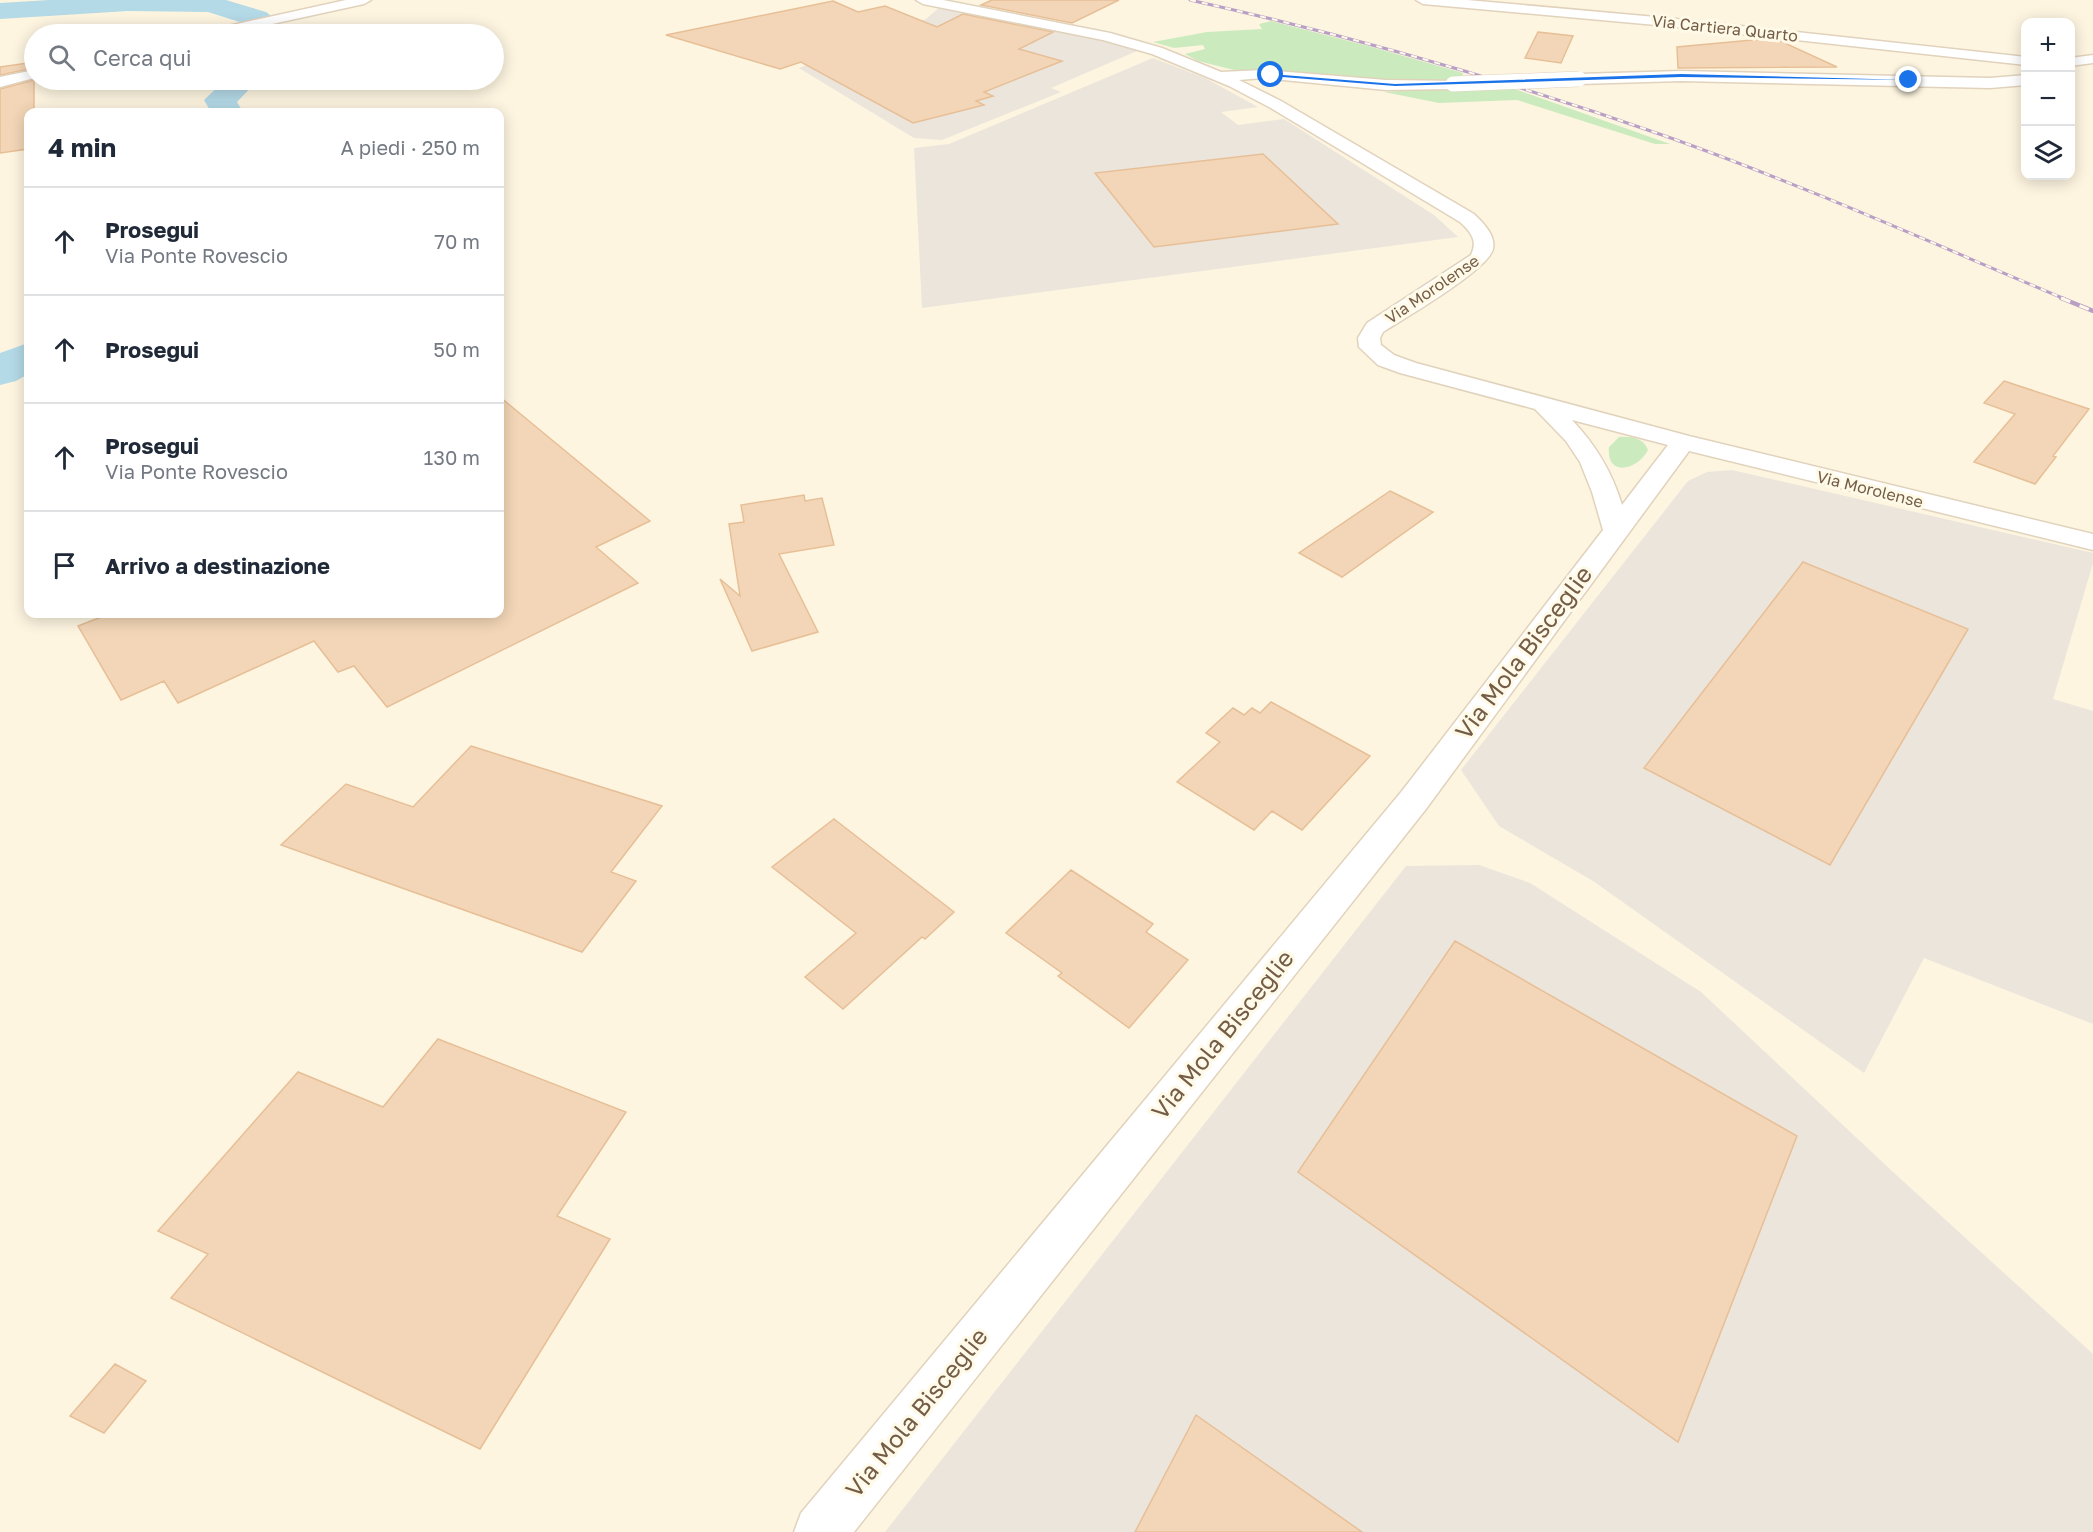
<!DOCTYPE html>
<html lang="it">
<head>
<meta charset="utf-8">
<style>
	body { margin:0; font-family:"Golos Text",sans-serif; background:#f2f2f3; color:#1f2937 }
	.controls { position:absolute; right:18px; top:18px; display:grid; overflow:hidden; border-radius:12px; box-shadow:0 3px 15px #0003 }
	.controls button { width:54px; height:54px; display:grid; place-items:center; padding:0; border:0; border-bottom:2px solid #e0e1e3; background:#fff; color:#1f2937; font:30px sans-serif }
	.stop { position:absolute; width:18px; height:18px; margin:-14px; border:4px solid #1a73e8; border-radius:50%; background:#fff }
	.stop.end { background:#1a73e8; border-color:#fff; box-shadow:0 2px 6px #0008 }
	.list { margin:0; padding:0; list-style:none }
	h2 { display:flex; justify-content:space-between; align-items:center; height:78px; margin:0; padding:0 24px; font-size:26px }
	h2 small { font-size:20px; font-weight:400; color:#747a83 }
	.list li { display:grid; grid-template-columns:39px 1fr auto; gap:18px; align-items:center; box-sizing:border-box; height:108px; padding:0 24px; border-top:2px solid #e0e1e3 }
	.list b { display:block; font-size:22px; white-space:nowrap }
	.list p { margin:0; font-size:20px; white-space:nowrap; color:#747a83 }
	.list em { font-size:20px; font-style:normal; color:#747a83 }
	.icon { flex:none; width:33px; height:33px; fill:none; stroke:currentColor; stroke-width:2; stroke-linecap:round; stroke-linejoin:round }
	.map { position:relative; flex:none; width:2093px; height:1532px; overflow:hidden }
	.search { position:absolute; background:#fff; box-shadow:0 3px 15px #0003; left:24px; top:24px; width:480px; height:66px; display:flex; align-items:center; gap:15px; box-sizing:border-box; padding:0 21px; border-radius:33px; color:#747a83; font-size:22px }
	.panel { position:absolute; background:#fff; box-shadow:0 3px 15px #0003; left:24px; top:108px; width:480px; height:510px; border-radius:12px }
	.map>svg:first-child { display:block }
</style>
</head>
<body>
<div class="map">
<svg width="2093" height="1532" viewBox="0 0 2093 1532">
	<rect width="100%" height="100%" fill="#fdf5e0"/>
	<path fill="#ebe5dc" d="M940,7L1119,43L1137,51L1051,88L1061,92L942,140L914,138L799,68L926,19Z
		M1153,58L1205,78L1258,107L1221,112L1238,125L1284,119L1434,215L1458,237L922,308L914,148L949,144Z
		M1732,470L2093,553V563L2053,699L2093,711V1024L1924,958L1864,1073L1593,881L1499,826L1461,770L1688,481L1707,472Z
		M1479,865L1530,883L1701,992L1893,1172L2093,1354V1532H885L1406,866Z"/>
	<path fill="#cbebbe" d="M1271,21L1372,47L1463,73L1462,79L1395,83L1238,71L1198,61L1185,54L1205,49L1203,45L1174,48L1153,42L1207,32L1262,29L1259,24Z
		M1493,85L1509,87L1670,144H1655L1517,100L1439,103L1384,92Z
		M1619,437C1631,436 1644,438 1648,450C1638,470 1606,478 1609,447Z"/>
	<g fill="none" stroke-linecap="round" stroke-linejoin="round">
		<path fill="#b4d9e7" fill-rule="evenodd" d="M49,0H226L266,12L280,23L285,34H257L246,24L208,12L128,11L0,19V3Z
			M225,80H258L237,102L243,112H211L204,100Z
			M28,343V374L16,381L0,385V353Z"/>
	</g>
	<path fill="#f3d6b7" stroke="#e7bf97" stroke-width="1.5" d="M992,0H1119L1072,23L981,5Z
		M833,1L858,12L885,6L937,27L963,14L1053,32L1019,49L1062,61L984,92L993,96L976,101L984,105L913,123L801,62L780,69L666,35Z
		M1538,32L1573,36L1561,63L1525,58Z
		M1763,39L1778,40L1837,67L1678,68L1677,47Z
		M34,62V68L0,75V67Z
		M34,80V112H28V149L0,153V89Z
		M1263,154L1338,224L1154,247L1095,173Z
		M2004,381L2089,409L2053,456L2056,457L2035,484L1974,462L2015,414L1984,403Z
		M500,397L650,521L596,547L638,583L387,707L354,666L338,672L314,641L178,703L164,681L121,700L78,626L109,614H500Z
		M1390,491L1433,512L1342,577L1299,553Z
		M804,495L805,501L822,498L834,545L779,554L818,632L752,651L720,579L740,596L729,524L744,522L741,505Z
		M1803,562L1968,629L1830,865L1644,768Z
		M1271,702L1370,756L1302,830L1272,811L1254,830L1177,782L1220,742L1206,733L1233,708L1244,715L1252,708L1260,713Z
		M471,746L662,806L611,872L636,881L582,952L281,845L346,784L413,807Z
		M834,819L954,912L925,939L922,937L843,1009L805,977L856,933L772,867Z
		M1071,870L1153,924L1146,932L1188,960L1129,1028L1058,976L1062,973L1006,933Z
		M1455,941L1797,1136L1678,1442L1298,1172Z
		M438,1039L626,1112L557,1216L610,1239L480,1449L171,1298L208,1254L158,1231L298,1072L383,1107Z
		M115,1364L146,1381L104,1433L70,1416Z
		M1196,1415L1362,1532H1135Z"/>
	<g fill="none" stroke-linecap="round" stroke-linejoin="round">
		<defs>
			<path id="minor" d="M346,0H371L364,4L227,34H203L210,30Z
				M916,0H943L1110,33L1162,48L1221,72L1263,70L1386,80L1458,81L1461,84L1458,87L1453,89L1386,90L1263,78L1239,80L1281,101L1474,214C1483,223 1496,235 1493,249C1488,270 1405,318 1383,332L1380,338L1381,345L1394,355L1416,363L1689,436L2093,534V550L1689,451L1426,809L854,1532H794L801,1513L1402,791L1603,530L1592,492L1580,462L1566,441L1535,409L1400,373L1378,365L1359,347L1358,338L1367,323L1471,255C1478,241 1471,232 1460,222L1269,107L1229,86L1152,54L1103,40L923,4ZM1572,420L1668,445L1622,505C1612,472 1596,445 1572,420Z
				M1416,0H1467L1667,18L2026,57V65L1667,26L1423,4Z
				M2093,55V63L2070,66V58Z
				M34,70V78L0,87V77Z
				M1681,71L1990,78L2026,75V85L1990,88L1681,81L1579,84L1571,79L1579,74Z"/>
		</defs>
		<use href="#minor" stroke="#e1d2bc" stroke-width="3"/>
		<use href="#minor" fill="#fff" fill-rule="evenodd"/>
		<defs>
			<path id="rail-far1" d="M1190,0C1352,36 1512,82 1668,137C1803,185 1934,244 2065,299"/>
			<path id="rail" d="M2061,298L2093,311"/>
		</defs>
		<use href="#rail-far1" stroke="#b99fc6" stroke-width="3"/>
		<use href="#rail" stroke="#b99fc6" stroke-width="4.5"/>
		<use href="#rail-far1" stroke="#fff9e7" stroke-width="2" stroke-dasharray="6" stroke-linecap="butt"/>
		<use href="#rail" stroke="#fff9e7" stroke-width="3" stroke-dasharray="10" stroke-linecap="butt"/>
		<defs>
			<path id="minor-bridge" d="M1453,84L1579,79"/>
		</defs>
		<use href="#minor-bridge" stroke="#e1d2bc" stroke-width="16" stroke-linecap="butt"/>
		<use href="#minor-bridge" stroke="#fff" stroke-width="15"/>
	</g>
	<path fill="#1a73e8" d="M1271,74L1395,84L1681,74L1911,80L1681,77L1395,86L1270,76Z"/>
	<g text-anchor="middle" stroke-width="6" stroke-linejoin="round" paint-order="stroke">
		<g font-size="16" fill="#745d47" stroke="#fff9e7">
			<text transform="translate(1725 28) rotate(6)" y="6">Via Cartiera Quarto</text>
			<text transform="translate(1432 289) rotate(-34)" y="6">Via Morolense</text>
			<text transform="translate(1870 489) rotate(14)" y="6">Via Morolense</text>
		</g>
		<g font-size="24" fill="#745d47" stroke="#fff9e7">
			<text transform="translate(1524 653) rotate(-53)" y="8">Via Mola Bisceglie</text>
			<text transform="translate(1223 1035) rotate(-51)" y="8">Via Mola Bisceglie</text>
			<text transform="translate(917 1413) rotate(-51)" y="8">Via Mola Bisceglie</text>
		</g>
	</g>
</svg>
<div class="controls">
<button>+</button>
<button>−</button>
<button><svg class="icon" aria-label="layers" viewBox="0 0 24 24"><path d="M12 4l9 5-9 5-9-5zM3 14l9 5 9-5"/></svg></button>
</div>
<div class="stop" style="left:1271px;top:75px"></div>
<div class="stop end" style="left:1909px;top:80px"></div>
<div class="search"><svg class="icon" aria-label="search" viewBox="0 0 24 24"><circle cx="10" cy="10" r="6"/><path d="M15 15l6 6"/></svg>Cerca qui</div>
<section class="panel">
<h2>4 min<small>A piedi · 250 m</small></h2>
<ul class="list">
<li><svg class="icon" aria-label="ahead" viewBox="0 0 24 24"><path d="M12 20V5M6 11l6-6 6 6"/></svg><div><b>Prosegui</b><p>Via Ponte Rovescio</p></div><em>70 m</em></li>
<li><svg class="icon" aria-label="ahead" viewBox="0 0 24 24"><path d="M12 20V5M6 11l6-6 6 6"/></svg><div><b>Prosegui</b></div><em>50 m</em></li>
<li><svg class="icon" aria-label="ahead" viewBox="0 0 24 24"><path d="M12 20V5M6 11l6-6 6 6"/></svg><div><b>Prosegui</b><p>Via Ponte Rovescio</p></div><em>130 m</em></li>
<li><svg class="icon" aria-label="arrive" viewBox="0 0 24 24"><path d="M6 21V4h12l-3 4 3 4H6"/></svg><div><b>Arrivo a destinazione</b></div></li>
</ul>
</section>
</div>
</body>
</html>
